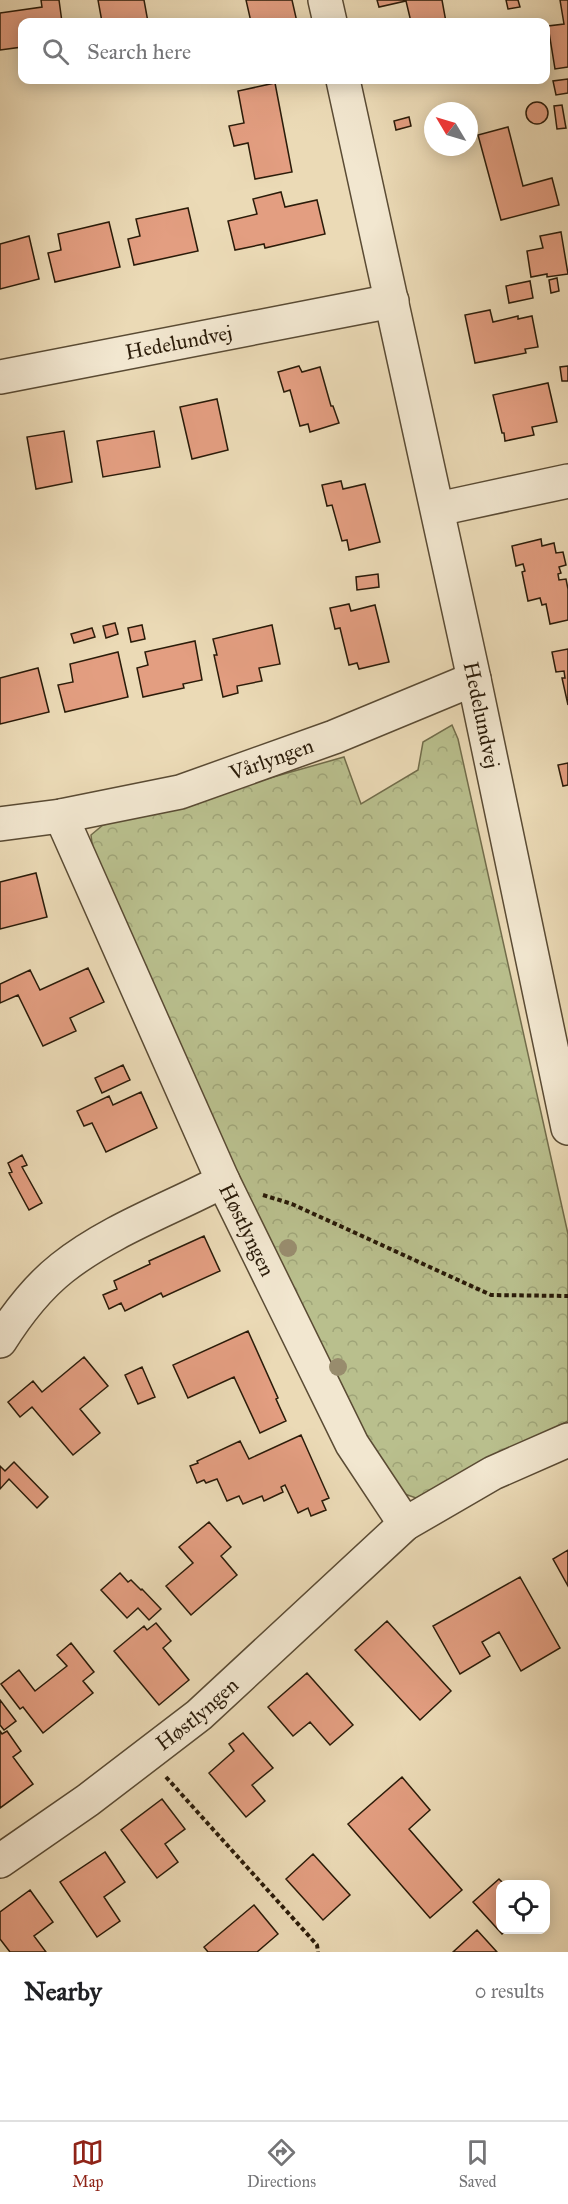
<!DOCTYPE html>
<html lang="en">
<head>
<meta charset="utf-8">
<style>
	body { margin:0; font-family:"IM FELL Great Primer",serif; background:#f6f6f6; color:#202124 }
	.controls { position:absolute; right:18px; bottom:18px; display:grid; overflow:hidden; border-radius:12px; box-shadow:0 3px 15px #0003 }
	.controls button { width:54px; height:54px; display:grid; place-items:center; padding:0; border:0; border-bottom:2px solid #e0e0e0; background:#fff; color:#202124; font:30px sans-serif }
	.compass { position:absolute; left:424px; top:102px; width:54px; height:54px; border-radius:50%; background:#fff; box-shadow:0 3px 15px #0003; rotate:308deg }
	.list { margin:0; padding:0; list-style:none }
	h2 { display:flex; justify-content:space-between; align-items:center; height:78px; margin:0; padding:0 24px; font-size:26px }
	h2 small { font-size:20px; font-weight:400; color:#757577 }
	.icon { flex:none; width:33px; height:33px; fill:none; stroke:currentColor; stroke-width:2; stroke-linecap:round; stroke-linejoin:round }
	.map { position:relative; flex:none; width:568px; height:1952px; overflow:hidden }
	.search { position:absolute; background:#fff; box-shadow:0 3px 15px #0003; left:18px; right:18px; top:18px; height:66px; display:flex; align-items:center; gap:15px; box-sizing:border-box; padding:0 21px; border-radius:12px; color:#757577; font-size:22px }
	.sheet { height:168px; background:#fff }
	nav { display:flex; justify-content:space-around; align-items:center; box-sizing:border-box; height:84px; border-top:2px solid #e0e0e0; background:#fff; font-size:16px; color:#757577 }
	nav a { display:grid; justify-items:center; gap:3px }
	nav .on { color:#8f2418 }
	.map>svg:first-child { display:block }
</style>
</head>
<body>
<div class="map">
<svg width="568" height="1952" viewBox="0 0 568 1952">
	<defs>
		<pattern id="park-crowns" width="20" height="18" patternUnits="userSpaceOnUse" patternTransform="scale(1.5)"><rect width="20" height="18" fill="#b9bf8d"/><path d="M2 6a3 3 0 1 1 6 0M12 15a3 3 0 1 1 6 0" fill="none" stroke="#9fa478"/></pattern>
	</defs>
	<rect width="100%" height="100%" fill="#ebdab6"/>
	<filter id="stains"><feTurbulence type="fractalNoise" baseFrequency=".00333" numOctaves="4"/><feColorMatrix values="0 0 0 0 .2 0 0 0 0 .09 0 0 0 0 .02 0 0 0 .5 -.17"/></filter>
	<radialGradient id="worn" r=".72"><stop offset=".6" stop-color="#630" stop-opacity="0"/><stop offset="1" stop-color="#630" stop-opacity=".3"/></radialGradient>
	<path fill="url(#park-crowns)" stroke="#726d4b" stroke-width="1.5" d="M452,725L458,739L568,1234V1421L508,1452L428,1497L416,1498L402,1493L363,1438L234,1176L93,851L91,835L103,825L344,757L361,804L418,770L423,742Z"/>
	<path fill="#e39e81" stroke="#2a1b09" stroke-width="1.5" d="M41,0H59L62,22H22V47L0,50V13L42,7Z
		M98,0H144L148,22H102Z
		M246,0H292L297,22H251Z
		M377,0H442L446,22H411L406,1L379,7Z
		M506,0H518L520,7L508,9Z
		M560,0H568V67L555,69L548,26L564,24Z
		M568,79V93L556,95L553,81Z
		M275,83L292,172L255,179L248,143L234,146L229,126L244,123L238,91Z
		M526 113a11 11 0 1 1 22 0a11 11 0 1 1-22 0Z
		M562,105L566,128L557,129L554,106Z
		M409,117L411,126L396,130L394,121Z
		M508,127L523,186L552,178L559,205L501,220L478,135Z
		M281,192L285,207L317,200L325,234L265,248L264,244L235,250L228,221L257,214L253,199Z
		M188,208L198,251L134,265L128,239L140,236L136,219Z
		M109,222L120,267L55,282L48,253L61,250L58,234Z
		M561,232L568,274L547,277V274L531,277L527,251L543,248L540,236Z
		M29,236L39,279L0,289V244Z
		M557,278L559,291L551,293L549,280Z
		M530,281L533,298L509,303L506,286Z
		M490,310L493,322L518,316V319L532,316L538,347L525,349L526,353L475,363L465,315Z
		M299,366L302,372L320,367L331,406H333L339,423L310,432L308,424L300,426L290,390L284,392L278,372Z
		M568,366V381H562L560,367Z
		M548,383L557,422L532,427L534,435L505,441L504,433H502L493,395Z
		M217,399L228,450L192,459L180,407Z
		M64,431L72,482L36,489L27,437Z
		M154,431L160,467L103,477L97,441Z
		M341,481L343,489L365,484L380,542L349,550L347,540L342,541L332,505L327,506L322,485Z
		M541,539L542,546L554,543L556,553L563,552L566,565L559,567L561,573L558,574L559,580L566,579L568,589V620L550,624L546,604L542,605L540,598L528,601L522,572L525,571L523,564L516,566L512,546Z
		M378,574L379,587L357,590L356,577Z
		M349,604L351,611L375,605L389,662L359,669L357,663L349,665L340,628L335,629L330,608Z
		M115,623L118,634L106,638L103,626Z
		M142,625L145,639L131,642L128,628Z
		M272,625L280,664L259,668L262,681L237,686L238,693L223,697L214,655H217L213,639Z
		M92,628L95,637L74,643L71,634Z
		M195,641L202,680L183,684L184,688L143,697L137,668L148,665L145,652Z
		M568,649V705L562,678H565L564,671L556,672L552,652Z
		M118,652L128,697L65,712L58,685L73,682L70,664Z
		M38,668L49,712L0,724V678Z
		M568,763V785L563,786L558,765Z
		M36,873L47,917L0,929V882Z
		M88,968L104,1002L70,1018L76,1031L43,1046L18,995L0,1003V984L30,970L40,990Z
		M123,1065L130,1080L102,1093L95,1078Z
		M141,1092L157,1128L106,1152L92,1123L84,1126L77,1111L109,1096L113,1105Z
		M22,1155L27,1165L22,1167L42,1203L29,1210L9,1173L12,1172L8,1163Z
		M204,1236L220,1271L163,1297L161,1293L125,1311L121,1303L109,1309L103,1295L117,1289L114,1281L150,1264L149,1261Z
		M248,1331L278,1398L276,1399L286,1421L260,1433L234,1377L188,1398L173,1365Z
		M84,1357L108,1386L80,1409L100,1433L73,1455L32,1407L20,1417L8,1402L33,1381L42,1392Z
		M142,1367L155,1397L138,1404L125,1375Z
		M301,1435L329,1498L322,1501L326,1510L311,1516L308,1508L298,1513L285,1485L281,1487L283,1492L264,1501L262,1496L243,1504L239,1496L227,1501L217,1479L206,1483L204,1480L197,1483L190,1466L198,1463L197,1461L240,1441L249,1459Z
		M14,1462L48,1497L37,1508L9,1479L0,1489V1466L5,1471Z
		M209,1522L231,1547L221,1556L237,1575L191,1615L166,1586L193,1563L179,1547Z
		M568,1550V1586L553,1559Z
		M120,1573L128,1582L131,1580L141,1590L142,1589L161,1609L149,1620L138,1608L127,1618L101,1590Z
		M520,1577L560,1648L521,1671L499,1632L482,1642L490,1656L460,1674L433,1626Z
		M387,1621L451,1691L420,1720L355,1650Z
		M156,1623L171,1641L163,1648L189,1680L159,1705L114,1651L144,1626L147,1630Z
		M71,1643L94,1672L83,1681L93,1693L43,1733L23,1707L20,1709L1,1684L19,1670L35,1691L67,1666L57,1655Z
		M307,1673L353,1725L330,1745L310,1722L293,1736L268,1707Z
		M0,1700L16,1721L4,1730L0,1725Z
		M0,1731L2,1734L7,1731L21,1751L13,1757L33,1784L0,1808Z
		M243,1733L273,1768L252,1785L265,1801L246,1817L209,1773L234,1751L229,1744Z
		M402,1777L430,1810L409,1829L462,1890L430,1918L348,1824Z
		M162,1799L185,1829L165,1844L178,1862L157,1878L121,1830Z
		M105,1852L125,1882L104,1897L120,1921L97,1937L60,1882Z
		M313,1854L350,1895L323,1920L286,1879Z
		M499,1879L504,1884H500V1930H507L502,1934L473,1902Z
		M30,1890L53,1922L34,1936L46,1952H10L0,1939V1912Z
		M254,1905L278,1934L257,1952H208L204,1947Z
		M477,1930L497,1952H453Z"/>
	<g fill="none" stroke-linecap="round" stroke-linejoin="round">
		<defs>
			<g id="minor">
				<path d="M325,0L330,22"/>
				<path id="s1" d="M343,80L474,679L568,1128"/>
				<path id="s2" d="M0,377L392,301"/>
				<path d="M438,509L568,481"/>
				<path d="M61,816L223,1181"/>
				<path id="s3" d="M0,824L61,816L180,792L334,737L474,679"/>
				<path id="s4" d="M0,1341C17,1314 38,1287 62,1268C110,1230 170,1209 223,1181L352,1444L405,1524"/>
				<path id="s5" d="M0,1861L88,1800L199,1715L405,1524L493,1473L568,1440"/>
			</g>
		</defs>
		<use href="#minor" stroke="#5a4b34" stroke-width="36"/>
		<path stroke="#2a1b09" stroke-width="4" stroke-dasharray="4.5 3" stroke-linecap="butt" d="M263,1195L292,1204L491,1295L568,1296
			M166,1777L317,1945L318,1952"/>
		<use href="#minor" stroke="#f2e7d0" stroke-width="33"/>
	</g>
	<g fill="#988c6d">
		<circle cx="288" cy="1248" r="9"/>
		<circle cx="338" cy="1367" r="9"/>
	</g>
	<g text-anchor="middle" stroke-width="5" stroke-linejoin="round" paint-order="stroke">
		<g font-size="21" fill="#2a1b09" stroke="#f2e7d0">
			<text dy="7" stroke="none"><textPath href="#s2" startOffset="182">Hedelundvej</textPath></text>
			<text dy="7" stroke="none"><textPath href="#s1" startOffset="650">Hedelundvej</textPath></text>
			<text dy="7" stroke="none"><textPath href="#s3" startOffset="280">Vårlyngen</textPath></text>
			<text dy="7" stroke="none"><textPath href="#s4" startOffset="334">Høstlyngen</textPath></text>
			<text dy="7" stroke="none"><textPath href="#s5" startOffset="246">Høstlyngen</textPath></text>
		</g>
	</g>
	<rect width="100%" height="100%" filter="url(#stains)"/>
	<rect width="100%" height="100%" fill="url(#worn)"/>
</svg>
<div class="controls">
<button><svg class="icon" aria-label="locate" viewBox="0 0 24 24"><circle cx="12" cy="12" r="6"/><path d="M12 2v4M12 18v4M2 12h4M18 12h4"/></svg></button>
</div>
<svg class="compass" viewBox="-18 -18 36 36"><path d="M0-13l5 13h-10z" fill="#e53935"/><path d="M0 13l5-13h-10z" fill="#757577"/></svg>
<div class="search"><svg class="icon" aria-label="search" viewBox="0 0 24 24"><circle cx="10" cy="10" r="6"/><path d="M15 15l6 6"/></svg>Search here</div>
</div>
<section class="sheet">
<h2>Nearby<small>0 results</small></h2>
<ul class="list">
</ul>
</section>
<nav>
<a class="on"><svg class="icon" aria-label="map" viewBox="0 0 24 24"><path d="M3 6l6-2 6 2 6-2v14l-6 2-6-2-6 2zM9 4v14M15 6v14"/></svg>Map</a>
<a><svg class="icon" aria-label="directions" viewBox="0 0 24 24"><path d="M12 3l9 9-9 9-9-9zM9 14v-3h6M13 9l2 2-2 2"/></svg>Directions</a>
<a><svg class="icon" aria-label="saved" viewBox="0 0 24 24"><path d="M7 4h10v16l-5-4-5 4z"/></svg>Saved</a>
</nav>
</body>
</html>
